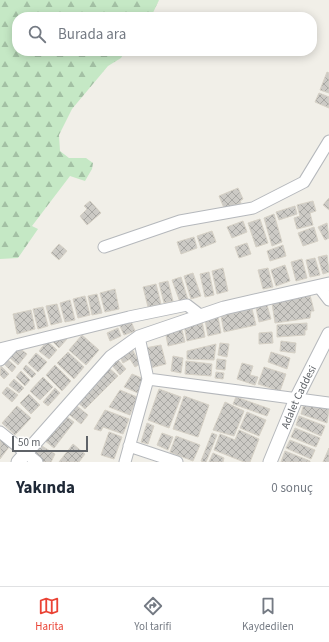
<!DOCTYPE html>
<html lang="tr">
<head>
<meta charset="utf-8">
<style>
	body { margin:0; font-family:"Source Sans 3",sans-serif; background:#f2f2f3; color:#1f2937 }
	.scale { position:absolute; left:12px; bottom:10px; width:76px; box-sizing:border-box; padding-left:4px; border:2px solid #5f6368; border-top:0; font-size:11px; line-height:14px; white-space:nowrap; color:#5f6368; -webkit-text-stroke:3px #fff; paint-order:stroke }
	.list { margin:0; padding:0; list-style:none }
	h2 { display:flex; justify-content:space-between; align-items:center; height:52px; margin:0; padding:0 16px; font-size:17px }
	h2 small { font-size:13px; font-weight:400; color:#747a83 }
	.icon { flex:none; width:22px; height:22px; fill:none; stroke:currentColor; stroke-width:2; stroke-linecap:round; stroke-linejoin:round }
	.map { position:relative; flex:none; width:329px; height:462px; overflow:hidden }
	.search { position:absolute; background:#fff; box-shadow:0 2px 10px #0003; left:12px; right:12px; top:12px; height:44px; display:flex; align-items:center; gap:10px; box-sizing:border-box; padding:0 14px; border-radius:16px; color:#747a83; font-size:15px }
	.sheet { height:124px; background:#fff }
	nav { display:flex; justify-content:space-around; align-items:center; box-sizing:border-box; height:56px; border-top:1px solid #e0e1e3; background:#fff; font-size:11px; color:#747a83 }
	nav a { display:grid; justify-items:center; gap:2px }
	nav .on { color:#ea4335 }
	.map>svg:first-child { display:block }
</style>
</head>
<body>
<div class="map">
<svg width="329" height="462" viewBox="0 0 329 462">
	<defs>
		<pattern id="forest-firs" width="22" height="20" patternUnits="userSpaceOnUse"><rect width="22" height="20" fill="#c5e8c5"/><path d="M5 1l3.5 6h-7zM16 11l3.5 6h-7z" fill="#a3c0a4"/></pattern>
		<pattern id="building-cross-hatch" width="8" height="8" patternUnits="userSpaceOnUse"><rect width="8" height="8" fill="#cccac5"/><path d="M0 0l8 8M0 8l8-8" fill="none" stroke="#a9a8a4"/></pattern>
	</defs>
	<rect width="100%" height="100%" fill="#f1efe8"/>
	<path fill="url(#forest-firs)" d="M0,0H159L151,17H17V51H125L121,58L108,66L72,109L59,135L60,151L69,158H86L93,163L92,169L85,181L70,176L32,226L38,229L18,258L0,259Z"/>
	<path fill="url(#building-cross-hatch)" stroke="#d6d1c6" d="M327,72L329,73V93L320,90Z
		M319,93L329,97V108L315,102Z
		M238,188L243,199L240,201L241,203L224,208L219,196Z
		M329,198V210L323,205Z
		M90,201L101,213L87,225L80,216L87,209L84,206Z
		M313,201L316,211L310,213L313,225L297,229L294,218L300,216L297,205Z
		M295,206L297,214L279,220L276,212Z
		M274,214L282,242L272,246L264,218Z
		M260,219L268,243L256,247L248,223Z
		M243,221L247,232L232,238L227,227Z
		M327,223L329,238L325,240L318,227Z
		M314,227L318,241L303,246L298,233Z
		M212,231L216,242L201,248L197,236Z
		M194,237L197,248L181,254L177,242Z
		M247,243L251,254L239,258L235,247Z
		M59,244L67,251L59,260L51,253Z
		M283,245L286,256L270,261L267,251Z
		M327,255L329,272L323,274L318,257Z
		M315,258L320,275L310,277L306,260Z
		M302,259L307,278L296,281L291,262Z
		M285,265L290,281L276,286L271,270Z
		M223,268L228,291L217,294L212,271Z
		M268,268L273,287L263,289L258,270Z
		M209,272L214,295L205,297L200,274Z
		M193,273L201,296L191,299L184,276Z
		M181,277L188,300L180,302L172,280Z
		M168,281L173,301L164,303L159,283Z
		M156,284L161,304L148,307L143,287Z
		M115,289L119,309L105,312L100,293Z
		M97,294L102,313L92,315L88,296Z
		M310,295L314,311H311L310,318L275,323L272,303Z
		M85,296L90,315L78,318L73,299Z
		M70,300L75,320L65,322L60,303Z
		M57,304L62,322L51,325L46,306Z
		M267,305L271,319L259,322L256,308Z
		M43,307L48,326L38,329L33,309Z
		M252,309L256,325L224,332L221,316Z
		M31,310L35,329L17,334L13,314Z
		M218,317L221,333L208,336L205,320Z
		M130,319L135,331L124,335L119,324Z
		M202,321L205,337L187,341L184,325Z
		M307,323V330H305V335L277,337V325Z
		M181,326L185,342L168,346L165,330Z
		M118,328L121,336L110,341L107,333Z
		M272,332L273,343L259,344V333Z
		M62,334L67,339L59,348L50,339Z
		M82,335L99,350L86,365L69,350Z
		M47,341L57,350L49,359L39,351Z
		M281,341L296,343L295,353L280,351Z
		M220,343L229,344L227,357L218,355Z
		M216,344L214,360L187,359V351Z
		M161,345L166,364L150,368L145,348Z
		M18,347L27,354L18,365L9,357Z
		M132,349L140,364L135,367L130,359L123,363L120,357Z
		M68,352L84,367L74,379L57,363Z
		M271,352L290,358L287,369L268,362Z
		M36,353L47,362L38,372L28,363Z
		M173,356L183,358L181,373L171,371Z
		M7,359L16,367L12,372L3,363Z
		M117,359L126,369L120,375L111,364Z
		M217,359L226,360L225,370L216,369Z
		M186,361L212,364L211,376L185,374Z
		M242,363L253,366L250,375L258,377L255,385L237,379Z
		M26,365L36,374L32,378L23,369Z
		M55,365L71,381L62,391L46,375Z
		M1,366L9,374L4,379L0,375Z
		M108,367L118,376L85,409L75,400Z
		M264,367L286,374L280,391L258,384Z
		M21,371L30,380L25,386L16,377Z
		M216,372L224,373L223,379L215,378Z
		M132,374L144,379L138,393L124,387Z
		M43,377L53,387L40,400L30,391Z
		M14,379L24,388L19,393L9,385Z
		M7,387L18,395L12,402L2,393Z
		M55,388L60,393L48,406L43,402Z
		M159,389L181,397L169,428L148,420Z
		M120,390L137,397L130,415L109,407Z
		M29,394L40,405L31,414L20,403Z
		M184,396L209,405L198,437L173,429Z
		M236,397L270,409L267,416L233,404Z
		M72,402L88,415L81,424L65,411Z
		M225,402L244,411L234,436L213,430Z
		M304,404L329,409L327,423L301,414Z
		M17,406L31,418L15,435L2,423Z
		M105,410L129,419L123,434L103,427L101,431L94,429Z
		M247,412L266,420L259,436L240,428Z
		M63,414L74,422L54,448L44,440Z
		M299,416L325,426L321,436L296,425Z
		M147,423L154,426L148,444L141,442Z
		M295,428L320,438L316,447L291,437Z
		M239,430L259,439L250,462H244L214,450L220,434L235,440Z
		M109,432L122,437L114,459L101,455Z
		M162,433L173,437L168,450L157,445Z
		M212,433L217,435L206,462H203L201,461Z
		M0,435L12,443L0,459Z
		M176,436L200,445L193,461L170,452Z
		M290,440L315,450L311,459L286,448Z
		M37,443L55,454L51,462H41L34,457L36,454L34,452Z
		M73,444L85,454L79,462H59Z
		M329,448V462H323Z
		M285,451L310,461V462H281Z
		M213,453L224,458L223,462H209Z"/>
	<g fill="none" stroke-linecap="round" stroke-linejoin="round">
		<defs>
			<path id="minor" d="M104,247L180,221L253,208L304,182L329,141
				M319,287L329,300
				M0,349L129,317L187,305L200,315
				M0,360L13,346
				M148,379L329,403
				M0,432L37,462
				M129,446L177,462
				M125,462L148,379L139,337"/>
			<g id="tertiary">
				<path d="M18,462L111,357L139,337L224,308L329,284"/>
				<path id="s1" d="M270,462L296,399L329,334"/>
			</g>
		</defs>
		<use href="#minor" stroke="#b5b8bc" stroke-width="13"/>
		<use href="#tertiary" stroke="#b5b8bc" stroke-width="15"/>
		<use href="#minor" stroke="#fff" stroke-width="11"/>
		<use href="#tertiary" stroke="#fff" stroke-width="13"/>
	</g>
	<g text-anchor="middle" stroke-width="3.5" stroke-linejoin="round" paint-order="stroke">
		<g font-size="11" fill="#5f6368" stroke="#fff">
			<text dy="4" stroke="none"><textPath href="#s1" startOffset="71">Adalet Caddesi</textPath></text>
		</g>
	</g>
</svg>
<div class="scale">50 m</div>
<div class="search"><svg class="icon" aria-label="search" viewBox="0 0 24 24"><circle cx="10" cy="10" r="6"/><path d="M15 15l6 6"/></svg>Burada ara</div>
</div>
<section class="sheet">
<h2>Yakında<small>0 sonuç</small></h2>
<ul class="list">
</ul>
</section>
<nav>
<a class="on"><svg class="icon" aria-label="map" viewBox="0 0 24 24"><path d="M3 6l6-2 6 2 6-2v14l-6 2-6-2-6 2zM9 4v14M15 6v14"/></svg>Harita</a>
<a><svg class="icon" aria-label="directions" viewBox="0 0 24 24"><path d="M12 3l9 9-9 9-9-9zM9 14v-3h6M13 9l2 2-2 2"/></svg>Yol tarifi</a>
<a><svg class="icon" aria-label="saved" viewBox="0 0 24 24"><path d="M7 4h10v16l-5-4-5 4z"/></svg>Kaydedilen</a>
</nav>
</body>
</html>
